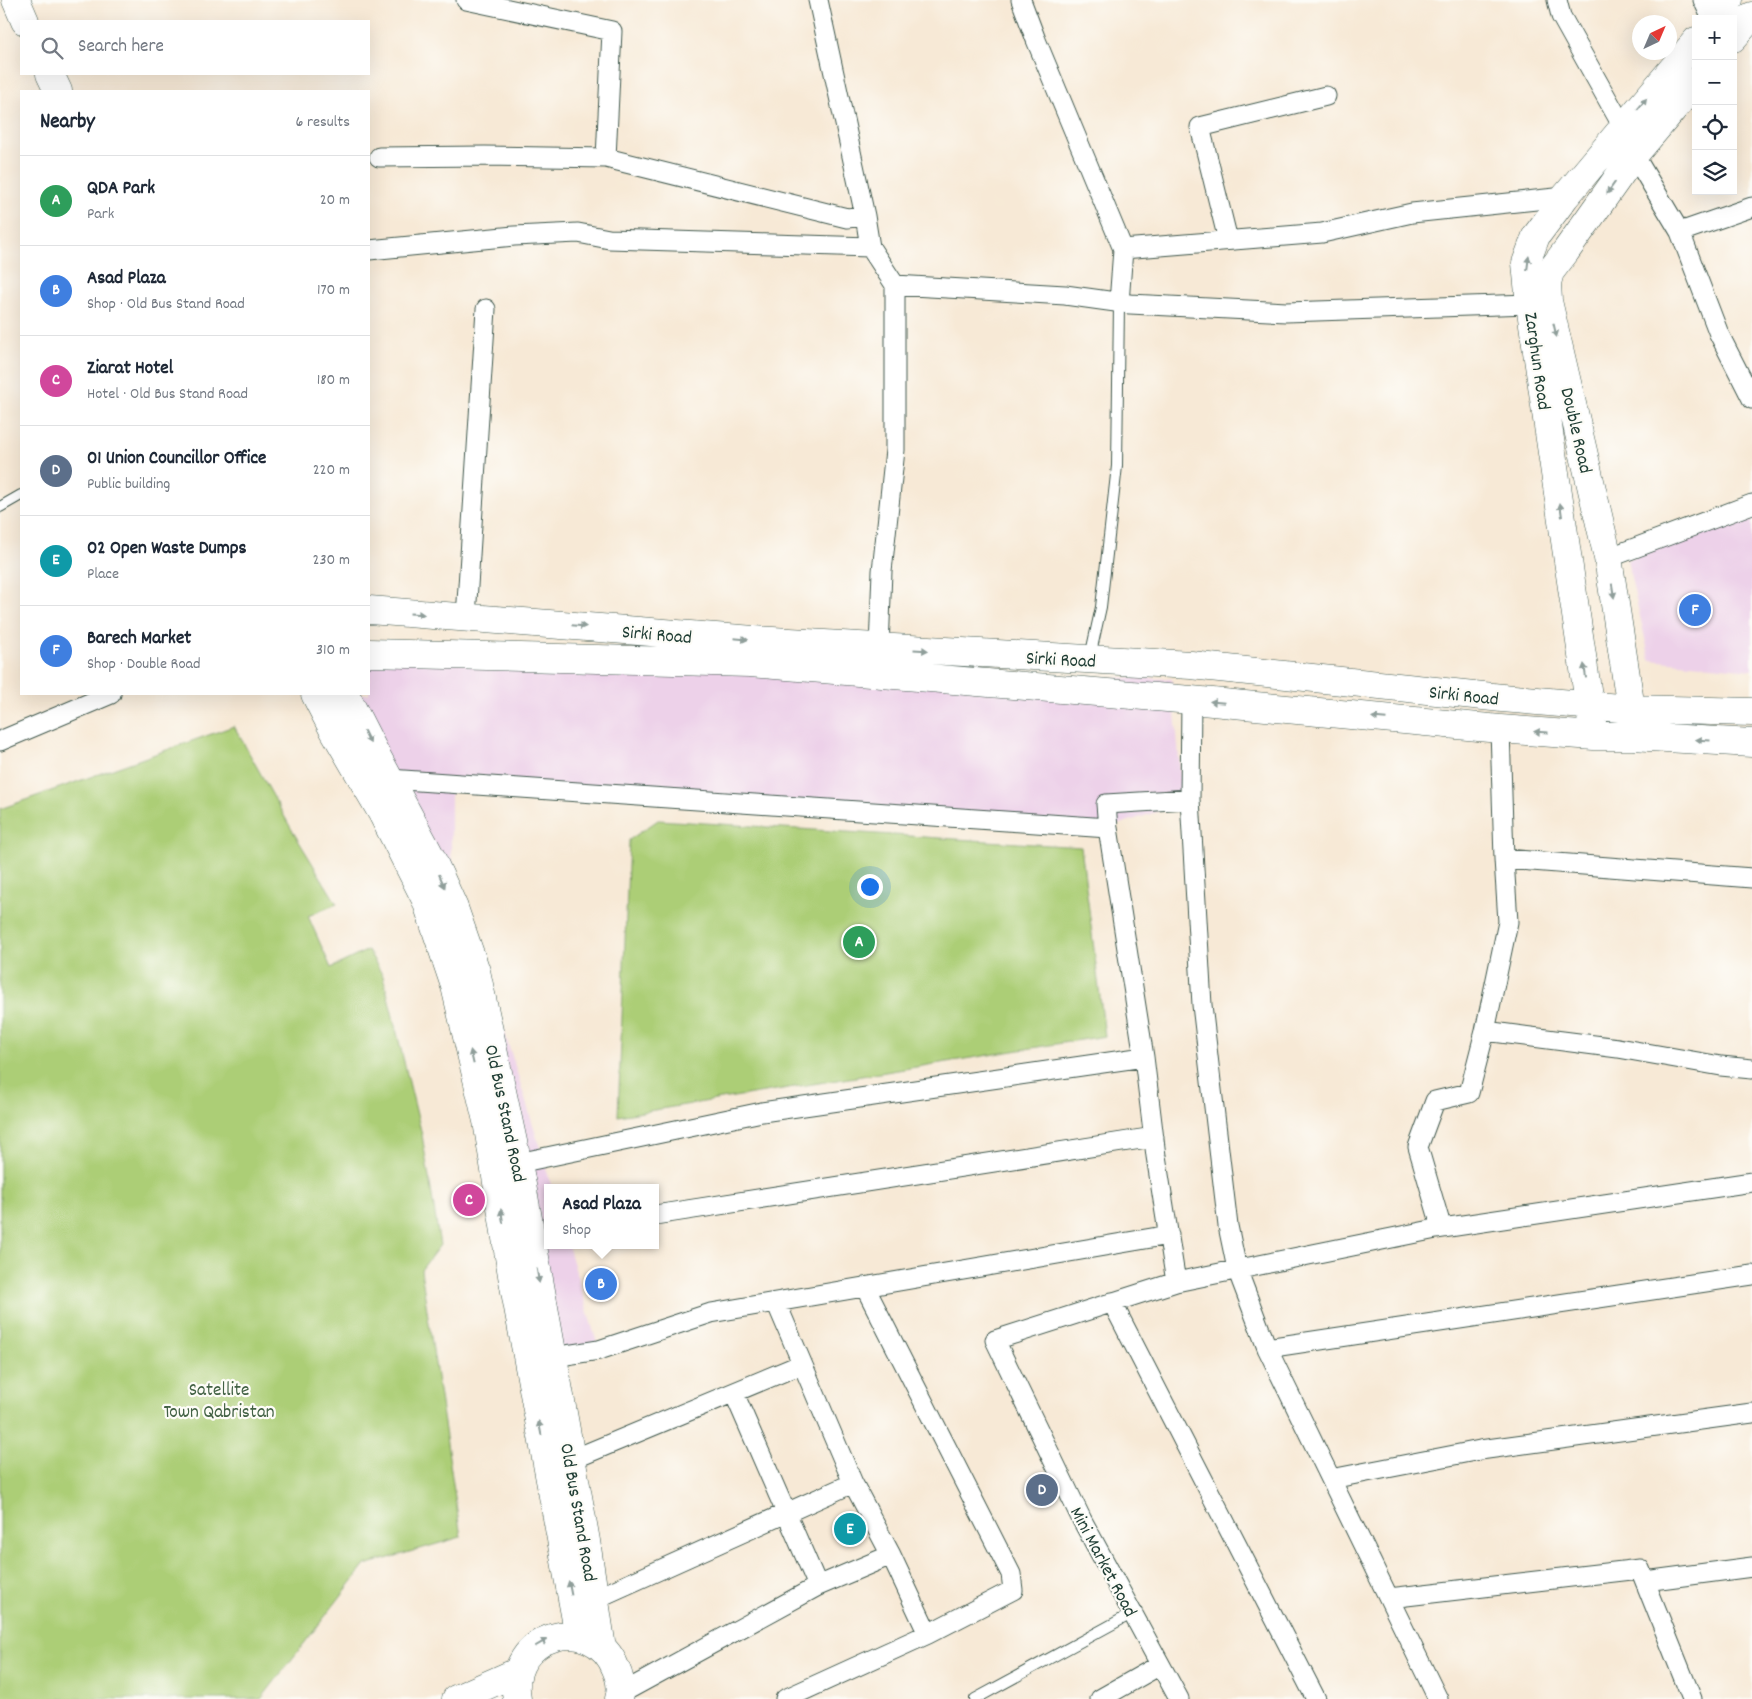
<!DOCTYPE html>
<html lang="en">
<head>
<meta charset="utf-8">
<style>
	body { margin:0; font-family:Dekko,sans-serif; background:#f6f6f7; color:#1f2937 }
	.controls { position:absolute; right:15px; top:15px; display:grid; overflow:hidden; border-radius:0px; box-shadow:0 5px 20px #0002 }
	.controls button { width:45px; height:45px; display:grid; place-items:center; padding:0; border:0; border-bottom:1px solid #e0e1e3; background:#fff; color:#1f2937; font:25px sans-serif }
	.compass { position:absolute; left:1632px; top:15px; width:45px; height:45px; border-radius:50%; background:#fff; box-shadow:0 5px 20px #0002; rotate:44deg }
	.you { position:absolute; left:869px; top:886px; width:18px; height:18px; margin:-12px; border:4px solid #fff; border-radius:50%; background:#1a73e8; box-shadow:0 0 0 8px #1a73e833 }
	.badge { display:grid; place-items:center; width:32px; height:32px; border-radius:50%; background:#0f766e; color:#fff; font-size:16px; font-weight:700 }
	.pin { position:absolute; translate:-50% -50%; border:2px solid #fff; box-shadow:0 1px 5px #0006 }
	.popup { position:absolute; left:544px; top:1184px; width:115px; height:65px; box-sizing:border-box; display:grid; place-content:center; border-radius:0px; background:#fff; filter:drop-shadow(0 1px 4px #0005); font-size:16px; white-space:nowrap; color:#747a83 }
	.popup b { font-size:19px; color:#1f2937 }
	.popup::after { content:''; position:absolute; left:50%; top:100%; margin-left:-10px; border:10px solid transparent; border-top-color:#fff }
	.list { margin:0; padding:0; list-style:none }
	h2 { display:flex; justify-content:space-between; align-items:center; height:65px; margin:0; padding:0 20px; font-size:21px }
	h2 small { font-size:16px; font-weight:400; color:#747a83 }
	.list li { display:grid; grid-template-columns:32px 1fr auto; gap:15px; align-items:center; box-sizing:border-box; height:90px; padding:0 20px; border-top:1px solid #e0e1e3 }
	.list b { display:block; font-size:19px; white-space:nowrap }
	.list p { margin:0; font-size:16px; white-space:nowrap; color:#747a83 }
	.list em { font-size:16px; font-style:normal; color:#747a83 }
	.icon { flex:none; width:28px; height:28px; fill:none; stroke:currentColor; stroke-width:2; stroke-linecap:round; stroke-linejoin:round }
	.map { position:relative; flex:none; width:1752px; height:1699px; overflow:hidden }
	.search { position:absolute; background:#fff; box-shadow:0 5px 20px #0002; left:20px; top:20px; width:350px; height:55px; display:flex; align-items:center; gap:12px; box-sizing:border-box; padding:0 18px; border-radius:0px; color:#747a83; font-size:19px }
	.panel { position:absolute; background:#fff; box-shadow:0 5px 20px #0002; left:20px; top:90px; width:350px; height:605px; border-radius:0px }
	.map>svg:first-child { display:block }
</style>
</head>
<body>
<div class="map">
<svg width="1752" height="1699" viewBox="0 0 1752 1699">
	<rect width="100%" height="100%" fill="#fdfcf7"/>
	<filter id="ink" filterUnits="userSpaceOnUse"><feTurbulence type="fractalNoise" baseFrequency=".02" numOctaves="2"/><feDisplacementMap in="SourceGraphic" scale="10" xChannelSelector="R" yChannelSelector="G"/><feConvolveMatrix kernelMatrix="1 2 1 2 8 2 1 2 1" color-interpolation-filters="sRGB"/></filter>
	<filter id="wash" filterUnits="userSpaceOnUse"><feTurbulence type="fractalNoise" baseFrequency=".0096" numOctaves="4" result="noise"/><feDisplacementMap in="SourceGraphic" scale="20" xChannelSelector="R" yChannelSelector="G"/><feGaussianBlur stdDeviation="1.12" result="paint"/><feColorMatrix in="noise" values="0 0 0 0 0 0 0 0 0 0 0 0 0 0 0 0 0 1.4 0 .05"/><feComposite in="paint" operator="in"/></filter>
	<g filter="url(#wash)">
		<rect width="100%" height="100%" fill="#f7e9d6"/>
		<path fill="#edd1e9" d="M1752,506V670L1650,660L1627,560Z
			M369,656L1172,679L1183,803L1108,828L451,783V855L552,1188H547V1245H568L599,1350L553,1357L518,1163L347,694H369Z"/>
		<path fill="#acce76" stroke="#668655" d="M234,726L292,830L337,904L308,916L331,968L368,950L383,976L422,1135L440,1245L421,1270L461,1537L365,1565L261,1699H0V809Z
			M658,820L1081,847L1105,1036L618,1116L629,840Z"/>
	</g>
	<g filter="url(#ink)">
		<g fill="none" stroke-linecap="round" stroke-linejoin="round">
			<defs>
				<path id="service" d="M0,507L21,495
					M1090,657L1101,607L1117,466L1119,303
					M975,1699L1133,1613"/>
				<path id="minor" d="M466,0L612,31L606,158
					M818,0L865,216L870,247L895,285V450L882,571L879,648
					M1021,0L1036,40L1123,249L1322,233L1412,213L1565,197
					M1557,0L1561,16L1623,127
					M1703,0L1712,19
					M1634,155L1680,232L1719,334L1752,399
					M379,157L485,156L606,158L847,218L865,216
					M1680,232L1752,207
					M1228,240L1200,127L1326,96
					M369,250L514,236L578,233L609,239L870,247
					M895,285L1065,295L1130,304L1286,312L1530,304L1542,302
					M1119,303L1123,249
					M1608,558L1752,504
					M466,617L486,309
					M1191,700L1190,799L1202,1005L1228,1226L1237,1269L1267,1348L1438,1699
					M0,741L111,694
					M389,779L1108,828
					M1504,859L1752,878
					M1485,1031L1618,1048L1721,1066L1752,1069
					M1144,1057L1156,1156L1176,1282
					M518,1163L762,1112L1144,1057L1108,828L1106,804L1190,799
					M655,1215L1154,1137
					M1436,1229L1752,1182
					M776,1302L853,1483L891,1555L928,1634
					M1112,1302L1316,1699
					M1267,1348L1752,1275
					M553,1357L599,1350L711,1313L1169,1235
					M734,1393L818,1586
					M571,1460L802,1364
					M1331,1479L1480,1450L1752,1413
					M1645,1581L1752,1567
					M1389,1598L1640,1569L1692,1699
					M595,1599L853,1483
					M620,1694L818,1586L891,1555
					M785,1699L928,1634L1013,1590L1011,1574L865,1287
					M1100,1699L1160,1665
					M1179,1699L1082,1520L995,1340L1176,1282L1436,1229L1439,1219L1418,1147L1435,1101L1469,1093L1485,1031L1508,922L1504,859L1500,729"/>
				<path id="secondary" d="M16,0L25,21
					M1714,19L1729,0
					M1733,38L1752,16
					M50,74L58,91
					M369,610L754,640L1191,665L1502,698L1631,709L1752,712
					M369,653L750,663L1191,700L1500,729L1594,736H1632L1752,743
					M315,694L332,727L382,813L426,900L455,986L487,1121L512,1275L579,1636
					M345,694L373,749L431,857L454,908L476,971L520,1174L586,1541L602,1648
					M1592,723L1530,304L1526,263L1536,236L1565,197L1696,41
					M1632,727L1631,709L1608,558L1548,301L1547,283L1550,272L1566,251L1634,155L1696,82
					M456,1699L517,1672
					M517,1699C505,1635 593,1609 616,1669C620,1678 622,1689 619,1699"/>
			</defs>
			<use href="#service" stroke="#3f574c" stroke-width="12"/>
			<use href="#minor" stroke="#3f574c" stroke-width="21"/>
			<use href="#secondary" stroke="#3f574c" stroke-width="29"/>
			<use href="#service" stroke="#fff" stroke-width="10"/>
			<use href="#minor" stroke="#fff" stroke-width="19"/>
			<use href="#secondary" stroke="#fff" stroke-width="28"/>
		</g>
		<defs><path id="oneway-solid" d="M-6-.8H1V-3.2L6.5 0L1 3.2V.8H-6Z" transform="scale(1.25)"/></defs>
		<g fill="#8f9e9a">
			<use href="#oneway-solid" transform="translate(1642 104) rotate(-50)"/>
			<use href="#oneway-solid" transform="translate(1611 188) rotate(125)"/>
			<use href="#oneway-solid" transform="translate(1528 263) rotate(-83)"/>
			<use href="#oneway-solid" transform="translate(1555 330) rotate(77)"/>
			<use href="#oneway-solid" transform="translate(1561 510) rotate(-98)"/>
			<use href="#oneway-solid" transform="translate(1613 591) rotate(81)"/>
			<use href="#oneway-solid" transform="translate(417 614) rotate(4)"/>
			<use href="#oneway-solid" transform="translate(579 626) rotate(5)"/>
			<use href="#oneway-solid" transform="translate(741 639) rotate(5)"/>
			<use href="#oneway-solid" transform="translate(921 650) rotate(3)"/>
			<use href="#oneway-solid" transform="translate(1585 671) rotate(-98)"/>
			<use href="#oneway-solid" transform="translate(1217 702) rotate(-175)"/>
			<use href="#oneway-solid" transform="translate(1379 718) rotate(-175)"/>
			<use href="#oneway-solid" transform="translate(1541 732) rotate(-176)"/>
			<use href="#oneway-solid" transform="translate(367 737) rotate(63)"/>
			<use href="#oneway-solid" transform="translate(1703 740) rotate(-177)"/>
			<use href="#oneway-solid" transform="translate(442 881) rotate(66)"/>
			<use href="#oneway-solid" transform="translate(472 1057) rotate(-103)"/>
			<use href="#oneway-solid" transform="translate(502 1216) rotate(-99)"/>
			<use href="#oneway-solid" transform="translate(538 1276) rotate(80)"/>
			<use href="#oneway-solid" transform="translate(540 1428) rotate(-101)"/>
			<use href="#oneway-solid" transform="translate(570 1588) rotate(-101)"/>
			<use href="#oneway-solid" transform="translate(541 1643) rotate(-30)"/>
		</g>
	</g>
	<g text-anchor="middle" stroke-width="4.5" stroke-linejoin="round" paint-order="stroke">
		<g font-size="19" fill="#1f3d34" stroke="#fdfcf7">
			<text transform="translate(1539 361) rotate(82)" y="7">Zarghun Road</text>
			<text transform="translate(1578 430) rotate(77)" y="7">Double Road</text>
			<text transform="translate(657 633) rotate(5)" y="7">Sirki Road</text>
			<text transform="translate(1061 658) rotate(3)" y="7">Sirki Road</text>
			<text transform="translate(1464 694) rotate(6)" y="7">Sirki Road</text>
			<text transform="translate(507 1113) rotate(78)" y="7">Old Bus Stand Road</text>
			<text transform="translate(580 1512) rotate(80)" y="7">Old Bus Stand Road</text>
			<text transform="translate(1105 1561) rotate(62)" y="7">Mini Market Road</text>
		</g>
		<g font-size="19" fill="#426144" stroke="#fdfcf7">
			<text x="219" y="1395">Satellite<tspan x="219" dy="22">Town Qabristan</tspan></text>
		</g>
	</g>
</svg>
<div class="controls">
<button>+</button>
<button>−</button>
<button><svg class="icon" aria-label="locate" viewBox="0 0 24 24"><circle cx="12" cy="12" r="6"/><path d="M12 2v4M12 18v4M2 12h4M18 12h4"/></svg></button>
<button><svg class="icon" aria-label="layers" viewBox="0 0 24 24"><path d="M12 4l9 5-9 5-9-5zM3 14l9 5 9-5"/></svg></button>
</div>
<svg class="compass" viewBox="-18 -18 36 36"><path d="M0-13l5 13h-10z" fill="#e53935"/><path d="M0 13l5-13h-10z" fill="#747a83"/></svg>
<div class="you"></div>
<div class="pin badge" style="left:859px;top:942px;background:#2e9e5b">A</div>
<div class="pin badge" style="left:601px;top:1284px;background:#3f7fe0">B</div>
<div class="popup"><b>Asad Plaza</b>Shop</div>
<div class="pin badge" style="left:469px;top:1200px;background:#d1479c">C</div>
<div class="pin badge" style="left:1042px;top:1490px;background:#5c6f8a">D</div>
<div class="pin badge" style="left:850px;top:1529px;background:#0f9aa8">E</div>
<div class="pin badge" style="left:1695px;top:610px;background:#3f7fe0">F</div>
<div class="search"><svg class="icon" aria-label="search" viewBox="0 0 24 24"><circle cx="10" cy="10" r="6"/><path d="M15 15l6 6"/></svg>Search here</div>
<section class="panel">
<h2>Nearby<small>6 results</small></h2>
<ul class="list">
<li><span class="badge" style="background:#2e9e5b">A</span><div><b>QDA Park</b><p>Park</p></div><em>20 m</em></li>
<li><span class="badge" style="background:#3f7fe0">B</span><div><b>Asad Plaza</b><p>Shop · Old Bus Stand Road</p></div><em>170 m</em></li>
<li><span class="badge" style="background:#d1479c">C</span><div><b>Ziarat Hotel</b><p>Hotel · Old Bus Stand Road</p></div><em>180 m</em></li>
<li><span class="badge" style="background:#5c6f8a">D</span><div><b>01 Union Councillor Office</b><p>Public building</p></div><em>220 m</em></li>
<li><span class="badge" style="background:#0f9aa8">E</span><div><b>02 Open Waste Dumps</b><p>Place</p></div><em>230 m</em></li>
<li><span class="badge" style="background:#3f7fe0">F</span><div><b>Barech Market</b><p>Shop · Double Road</p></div><em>310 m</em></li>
</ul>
</section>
</div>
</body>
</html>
